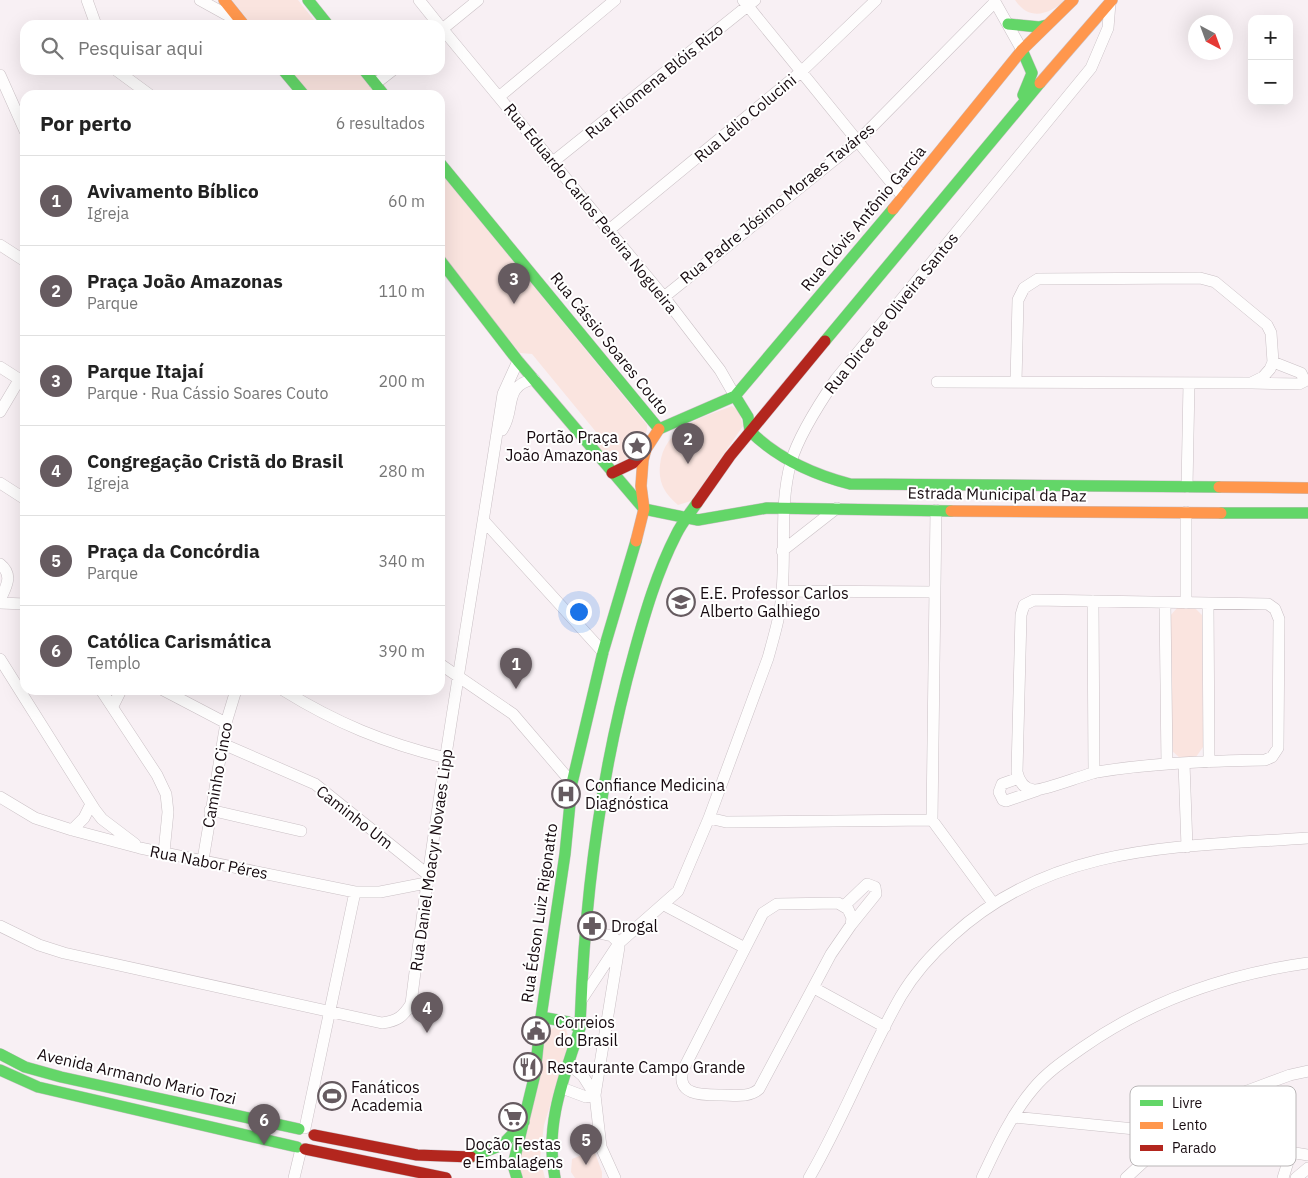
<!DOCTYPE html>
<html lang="pt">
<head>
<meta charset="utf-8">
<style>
	body { margin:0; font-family:"IBM Plex Sans",sans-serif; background:#f6f6f6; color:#222 }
	.controls { position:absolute; right:15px; top:15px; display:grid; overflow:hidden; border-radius:10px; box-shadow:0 5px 20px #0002 }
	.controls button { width:45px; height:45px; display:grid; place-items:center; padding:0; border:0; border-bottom:1px solid #e0e0e0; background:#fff; color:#222; font:25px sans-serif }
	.compass { position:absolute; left:1188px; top:15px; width:45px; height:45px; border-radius:50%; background:#fff; box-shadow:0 5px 20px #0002; rotate:139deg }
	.you { position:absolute; left:578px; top:611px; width:18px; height:18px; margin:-12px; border:4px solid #fff; border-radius:50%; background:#1a73e8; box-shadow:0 0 0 8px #1a73e833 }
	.badge { display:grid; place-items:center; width:32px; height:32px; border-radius:50%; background:#665b60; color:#fff; font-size:16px; font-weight:700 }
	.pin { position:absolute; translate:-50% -41px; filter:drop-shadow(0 1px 2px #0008) }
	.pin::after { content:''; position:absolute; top:26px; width:18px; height:15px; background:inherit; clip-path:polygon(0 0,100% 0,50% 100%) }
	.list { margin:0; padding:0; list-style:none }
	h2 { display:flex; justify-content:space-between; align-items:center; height:65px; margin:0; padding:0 20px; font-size:21px }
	h2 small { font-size:16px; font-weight:400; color:#767676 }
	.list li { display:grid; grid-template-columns:32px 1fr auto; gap:15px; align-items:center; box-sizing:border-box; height:90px; padding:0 20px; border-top:1px solid #e0e0e0 }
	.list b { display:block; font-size:19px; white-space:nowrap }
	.list p { margin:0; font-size:16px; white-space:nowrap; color:#767676 }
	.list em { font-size:16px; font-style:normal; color:#767676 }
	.icon { flex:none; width:28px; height:28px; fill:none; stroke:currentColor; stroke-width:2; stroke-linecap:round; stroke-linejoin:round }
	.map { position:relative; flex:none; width:1308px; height:1178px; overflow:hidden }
	.search { position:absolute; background:#fff; box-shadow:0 5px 20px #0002; left:20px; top:20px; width:425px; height:55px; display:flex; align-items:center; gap:12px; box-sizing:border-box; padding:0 18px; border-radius:15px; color:#767676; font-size:19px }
	.panel { position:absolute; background:#fff; box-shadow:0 5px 20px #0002; left:20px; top:90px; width:425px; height:605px; border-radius:15px }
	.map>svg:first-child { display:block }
</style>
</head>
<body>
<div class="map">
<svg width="1308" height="1178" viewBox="0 0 1308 1178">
	<rect width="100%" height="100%" fill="#f8f0f4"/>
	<path fill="#fae4df" d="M232,0H298L318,25H252Z
		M1015,0H1066C1049,14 1030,22 1015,0Z
		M289,70H357L376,95H309Z
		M440,172L647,425C649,438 627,467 613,462C607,460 603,453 599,448L601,438L532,354L520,353L440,256Z
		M732,406L739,411L743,426L691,501L678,505C665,494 658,483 660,465C664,427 701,418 732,406Z
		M1177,608H1195L1202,615L1203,747L1196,757L1180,758L1171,750L1170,616Z
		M556,1026L566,1029L570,1042L544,1125L540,1159L545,1178H520L519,1154L544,1045L549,1031Z
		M594,1150L602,1172V1178H575L571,1172L572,1159Z"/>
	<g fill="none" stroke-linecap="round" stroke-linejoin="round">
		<defs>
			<path id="street" d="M87,0L96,25
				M200,0L238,21
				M419,0L439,25
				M743,0L903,197
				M994,0L1022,50
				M440,26L664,297L720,370L735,396
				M440,31L478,0
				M116,70L150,95
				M0,75L25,131
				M375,84L393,70
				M500,96L615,0
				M554,161L755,0
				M609,230L802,71L876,0
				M0,245L25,261
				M664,297L859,140L995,2
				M0,367L25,383
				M937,382L1251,383L1263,377L1270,369L1273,362L1271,333L1267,325L1215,282L1200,278L1038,279L1024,288L1018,300L1016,382
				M1252,383L1299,384L1305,381L1301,373L1273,362
				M0,412L19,380
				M502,430C516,410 502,386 534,379
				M0,483L25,499
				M1187,487L1189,383
				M936,510L932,820L993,903
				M484,521L603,652
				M782,551L837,508
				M0,564C14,575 6,587 0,600
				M782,591L935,592
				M1034,600L1268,604L1275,609L1279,619L1278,748L1272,757L1265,760C1209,761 1152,763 1097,772C1083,775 1043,791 1034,790C1024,789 1019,781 1017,772L1021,615L1024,605Z
				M1093,601L1094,773
				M0,603L25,604
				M1165,603L1167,764
				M1186,603V512
				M1208,603L1209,762
				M0,659L95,810L102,819L135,844
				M440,664L513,714L572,783
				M101,690L157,775L166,794L168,812L164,852
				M163,690L226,723
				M283,690C336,723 385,743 446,758
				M113,706L121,690
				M223,744L315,784L427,874
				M1184,763L1187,847
				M1019,778L1002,784L999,792L1003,800L1006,801L1038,790
				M0,797L35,818L72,830L140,848L355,892H380L426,883
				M210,810L301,831
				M709,818L726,822L932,820
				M72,830L84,818L91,804
				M203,860L226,723L236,690
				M838,903L848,909L852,918L851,925L831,954L759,1089C749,1098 734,1095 721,1095C703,1095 676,1096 683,1070L763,913L777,904Z
				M664,905L745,948
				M844,906L867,884L875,887L876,894L851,925
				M0,926L39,945L64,953L382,1023C397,1021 403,1017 411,1004C436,800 472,597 503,394L518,361
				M586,930L612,936L619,943
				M814,988L885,1027
				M582,999L619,943L678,891L709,818L768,658C774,636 781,614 782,591C786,548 779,505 791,462C798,437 821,401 836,379L1091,68L1108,28L1110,3
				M569,1064L583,1076L595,1095
				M562,1088L586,1097L595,1095
				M1213,1111L1214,1132L1218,1139
				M1013,1117L1175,1133L1308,1155
				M305,1128L355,892
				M294,1178L301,1149
				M615,1178L601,1147L595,1095L619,947
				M809,1178C843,1120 867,1055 901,996C914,974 933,953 952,936C1053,843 1180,847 1308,838
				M982,1178C996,1148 1011,1115 1033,1089C1047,1072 1065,1060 1082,1048C1149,1001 1228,974 1308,963
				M1126,1178L1175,1133L1247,1091L1290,1075L1308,1071
				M1283,1178L1291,1152
				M1296,1178L1308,1168"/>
			<path id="fast" d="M308,0L328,25
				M1008,24L1039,27L1047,25
				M1022,50L1032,73L1023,95
				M283,70L304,95
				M364,70L384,95
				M440,163L659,429
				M440,260L518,361L644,509
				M825,341L1040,83
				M735,396L748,417L750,431
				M659,429L735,396L893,209
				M750,431C778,459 812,474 850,484L1219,487
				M644,509L698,520L767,508L951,511
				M1221,513H1308
				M541,1017L565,854L572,783L603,652L636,541
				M580,1028C584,902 600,775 634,653C645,613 657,572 676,535C681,524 690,513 697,503
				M0,1054L25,1067L61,1077L299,1129
				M0,1070L38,1087L297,1147
				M471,1157L502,1145L524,1122
				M517,1178L513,1165L535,1074L541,1017L568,1022L580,1028C564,1077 544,1126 555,1178"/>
			<path id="slow" d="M224,0L244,25
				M1040,83L1112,0
				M893,209L1022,50L1073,0
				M1219,487L1308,488
				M951,511L1221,513
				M636,541L644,509L641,486L643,460L646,449L659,429"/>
			<path id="jam" d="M612,473L633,463L646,449
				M697,503L730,456L825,341
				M314,1135L417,1155L471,1157
				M305,1149L446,1178"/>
		</defs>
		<use href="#street" stroke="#cac0c5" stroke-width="12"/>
		<use href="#fast" stroke="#cac0c5" stroke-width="12"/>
		<use href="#slow" stroke="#cac0c5" stroke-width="12"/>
		<use href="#jam" stroke="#cac0c5" stroke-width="12"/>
		<use href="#street" stroke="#fefdfd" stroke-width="11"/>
		<use href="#fast" stroke="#63d668" stroke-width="11"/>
		<use href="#slow" stroke="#ff974d" stroke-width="11"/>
		<use href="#jam" stroke="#b3261e" stroke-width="11"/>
	</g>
	<defs>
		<symbol id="sight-ring" viewBox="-11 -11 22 22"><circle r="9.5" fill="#fff" stroke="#665b60" stroke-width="1.5"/><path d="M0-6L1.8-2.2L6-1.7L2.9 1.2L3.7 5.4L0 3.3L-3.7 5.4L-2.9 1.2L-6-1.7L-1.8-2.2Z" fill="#665b60"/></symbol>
		<symbol id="school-ring" viewBox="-11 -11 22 22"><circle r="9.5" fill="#fff" stroke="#665b60" stroke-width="1.5"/><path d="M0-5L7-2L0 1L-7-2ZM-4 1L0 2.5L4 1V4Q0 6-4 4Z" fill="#665b60"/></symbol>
		<symbol id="hospital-ring" viewBox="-11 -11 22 22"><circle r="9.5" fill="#fff" stroke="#665b60" stroke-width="1.5"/><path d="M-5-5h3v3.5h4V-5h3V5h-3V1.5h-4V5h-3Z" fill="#665b60"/></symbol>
		<symbol id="pharmacy-ring" viewBox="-11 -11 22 22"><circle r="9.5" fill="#fff" stroke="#665b60" stroke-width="1.5"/><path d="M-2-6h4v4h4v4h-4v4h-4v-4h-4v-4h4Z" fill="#665b60"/></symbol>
		<symbol id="civic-ring" viewBox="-11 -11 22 22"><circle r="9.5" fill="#fff" stroke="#665b60" stroke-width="1.5"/><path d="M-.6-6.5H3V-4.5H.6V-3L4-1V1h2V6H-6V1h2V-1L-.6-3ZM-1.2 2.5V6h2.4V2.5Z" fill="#665b60"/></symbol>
		<symbol id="restaurant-ring" viewBox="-11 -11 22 22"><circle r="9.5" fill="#fff" stroke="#665b60" stroke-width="1.5"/><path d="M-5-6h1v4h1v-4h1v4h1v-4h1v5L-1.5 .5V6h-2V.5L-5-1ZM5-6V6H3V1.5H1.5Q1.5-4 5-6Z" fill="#665b60"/></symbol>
		<symbol id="stadium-ring" viewBox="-11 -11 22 22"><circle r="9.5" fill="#fff" stroke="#665b60" stroke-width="1.5"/><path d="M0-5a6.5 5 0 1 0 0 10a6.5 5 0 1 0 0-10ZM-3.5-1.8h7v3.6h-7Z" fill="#665b60"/></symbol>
		<symbol id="supermarket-ring" viewBox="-11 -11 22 22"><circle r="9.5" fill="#fff" stroke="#665b60" stroke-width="1.5"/><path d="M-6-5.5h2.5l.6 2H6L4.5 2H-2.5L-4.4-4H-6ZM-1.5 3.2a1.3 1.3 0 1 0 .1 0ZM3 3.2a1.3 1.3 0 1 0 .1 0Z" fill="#665b60"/></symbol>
	</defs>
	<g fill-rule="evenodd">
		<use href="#sight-ring" x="621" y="430" width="32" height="32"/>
		<use href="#school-ring" x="665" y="586" width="32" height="32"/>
		<use href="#hospital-ring" x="550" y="778" width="32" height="32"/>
		<use href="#pharmacy-ring" x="576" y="910" width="32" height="32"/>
		<use href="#civic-ring" x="520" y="1015" width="32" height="32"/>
		<use href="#restaurant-ring" x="512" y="1051" width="32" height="32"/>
		<use href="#stadium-ring" x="316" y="1080" width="32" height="32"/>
		<use href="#supermarket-ring" x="497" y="1101" width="32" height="32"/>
	</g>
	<g text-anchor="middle" stroke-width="4" stroke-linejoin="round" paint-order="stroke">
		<g font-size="16" fill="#170b10" stroke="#fff">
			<text transform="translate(654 81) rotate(-39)" y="6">Rua Filomena Blóis Rizo</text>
			<text transform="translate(745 118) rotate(-40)" y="6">Rua Lélio Colucini</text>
			<text transform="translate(777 203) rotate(-39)" y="6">Rua Padre Jósimo Moraes Taváres</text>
			<text transform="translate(591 208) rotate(51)" y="6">Rua Eduardo Carlos Pereira Nogueira</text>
			<text transform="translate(863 218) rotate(-50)" y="6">Rua Clóvis Antônio Garcia</text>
			<text transform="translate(891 313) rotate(-51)" y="6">Rua Dirce de Oliveira Santos</text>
			<text transform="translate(610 343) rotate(51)" y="6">Rua Cássio Soares Couto</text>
			<text transform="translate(997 494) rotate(1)" y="6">Estrada Municipal da Paz</text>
			<text transform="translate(217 775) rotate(-80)" y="6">Caminho Cinco</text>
			<text transform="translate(355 817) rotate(38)" y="6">Caminho Um</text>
			<text transform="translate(431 860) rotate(-82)" y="6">Rua Daniel Moacyr Novaes Lipp</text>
			<text transform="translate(209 862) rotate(11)" y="6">Rua Nabor Péres</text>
			<text transform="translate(539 913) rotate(-82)" y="6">Rua Édson Luiz Rigonatto</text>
			<text transform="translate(137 1076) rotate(13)" y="6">Avenida Armando Mario Tozi</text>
		</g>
		<g font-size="16" fill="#170b10" stroke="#fff" text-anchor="start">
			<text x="618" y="443" text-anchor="end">Portão Praça<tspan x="618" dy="18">João Amazonas</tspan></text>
			<text x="700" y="599">E.E. Professor Carlos<tspan x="700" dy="18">Alberto Galhiego</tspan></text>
			<text x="585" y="791">Confiance Medicina<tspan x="585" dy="18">Diagnóstica</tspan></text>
			<text x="611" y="932">Drogal</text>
			<text x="555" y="1028">Correios<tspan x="555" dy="18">do Brasil</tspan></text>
			<text x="547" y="1073">Restaurante Campo Grande</text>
			<text x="351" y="1093">Fanáticos<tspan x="351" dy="18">Academia</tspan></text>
			<text x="513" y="1150" text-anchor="middle">Doção Festas<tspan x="513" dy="18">e Embalagens</tspan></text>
		</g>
	</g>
	<rect x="1130" y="1086" width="166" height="80" rx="8" fill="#fff" stroke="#b9b6b7" stroke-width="1"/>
	<rect x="1140" y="1100" width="23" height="6" fill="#63d668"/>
	<rect x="1140" y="1122" width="23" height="7" fill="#ff974d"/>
	<rect x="1140" y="1145" width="23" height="6" fill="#b3261e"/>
	<g font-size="14" fill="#170b10">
		<text x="1172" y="1108">Livre</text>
		<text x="1172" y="1130">Lento</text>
		<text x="1172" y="1153">Parado</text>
	</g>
</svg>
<div class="controls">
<button>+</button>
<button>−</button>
</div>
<svg class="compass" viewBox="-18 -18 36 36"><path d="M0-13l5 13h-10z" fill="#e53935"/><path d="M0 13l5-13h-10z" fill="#767676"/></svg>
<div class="you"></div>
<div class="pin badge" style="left:516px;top:689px">1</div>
<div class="pin badge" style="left:688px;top:464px">2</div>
<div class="pin badge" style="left:514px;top:304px">3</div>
<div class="pin badge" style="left:427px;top:1033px">4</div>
<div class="pin badge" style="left:586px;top:1165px">5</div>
<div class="pin badge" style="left:264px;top:1145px">6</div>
<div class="search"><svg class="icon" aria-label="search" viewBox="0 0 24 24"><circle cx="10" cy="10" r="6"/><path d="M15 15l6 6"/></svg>Pesquisar aqui</div>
<section class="panel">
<h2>Por perto<small>6 resultados</small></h2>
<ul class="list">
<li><span class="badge">1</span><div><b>Avivamento Bíblico</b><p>Igreja</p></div><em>60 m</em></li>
<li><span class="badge">2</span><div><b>Praça João Amazonas</b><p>Parque</p></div><em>110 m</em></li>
<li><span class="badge">3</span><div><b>Parque Itajaí</b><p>Parque · Rua Cássio Soares Couto</p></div><em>200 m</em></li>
<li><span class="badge">4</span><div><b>Congregação Cristã do Brasil</b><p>Igreja</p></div><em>280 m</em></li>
<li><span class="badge">5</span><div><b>Praça da Concórdia</b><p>Parque</p></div><em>340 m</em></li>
<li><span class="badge">6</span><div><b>Católica Carismática</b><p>Templo</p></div><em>390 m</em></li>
</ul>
</section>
</div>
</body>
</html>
